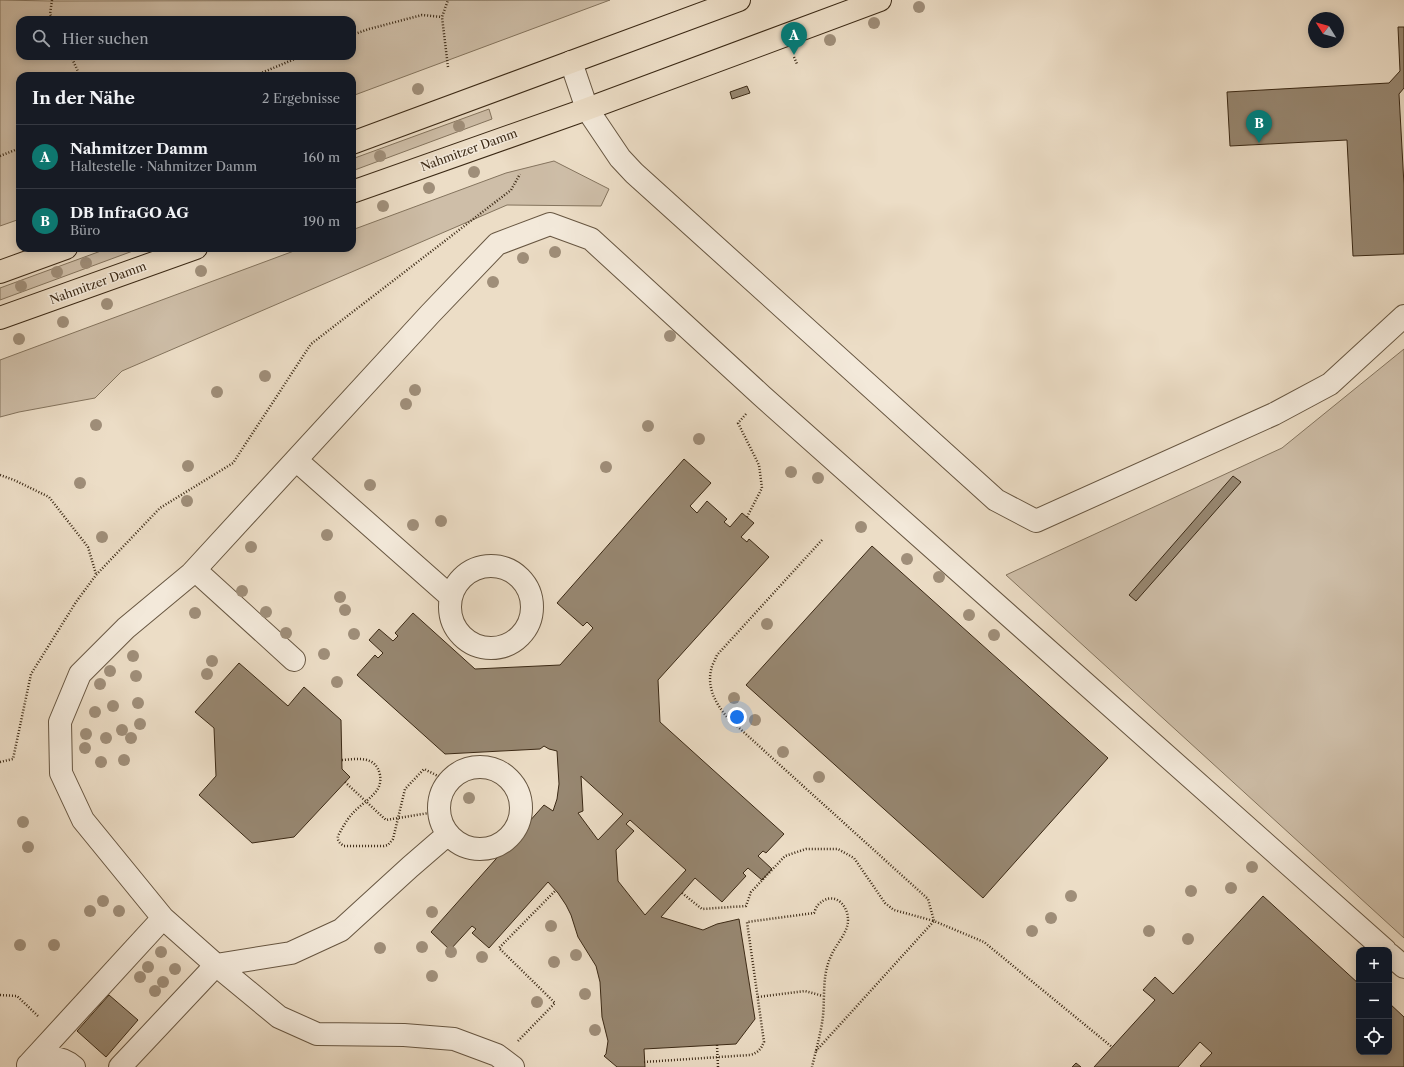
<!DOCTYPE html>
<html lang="de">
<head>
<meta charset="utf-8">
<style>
	body { margin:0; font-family:"Libre Caslon Text",serif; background:#20242c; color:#f1f3f6 }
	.controls { position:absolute; right:12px; bottom:12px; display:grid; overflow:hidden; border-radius:8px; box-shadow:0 2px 10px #0003 }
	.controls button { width:36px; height:36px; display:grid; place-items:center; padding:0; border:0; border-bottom:1px solid #363941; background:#171b24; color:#f1f3f6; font:20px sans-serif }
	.compass { position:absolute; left:1308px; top:12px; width:36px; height:36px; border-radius:50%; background:#171b24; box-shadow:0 2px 10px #0003; rotate:307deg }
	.you { position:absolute; left:737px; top:717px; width:14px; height:14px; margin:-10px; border:3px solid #fff; border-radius:50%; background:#1a73e8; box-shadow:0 0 0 6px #1a73e833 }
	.badge { display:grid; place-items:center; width:26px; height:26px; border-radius:50%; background:#0f766e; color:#fff; font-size:13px; font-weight:700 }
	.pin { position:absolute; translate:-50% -33px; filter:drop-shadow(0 1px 2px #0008) }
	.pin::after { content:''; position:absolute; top:21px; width:14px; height:12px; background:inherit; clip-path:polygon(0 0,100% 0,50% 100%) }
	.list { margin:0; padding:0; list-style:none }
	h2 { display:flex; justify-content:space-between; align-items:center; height:52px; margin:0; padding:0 16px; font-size:17px }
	h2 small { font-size:13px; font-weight:400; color:#9ea1a6 }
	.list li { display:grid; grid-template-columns:26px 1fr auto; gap:12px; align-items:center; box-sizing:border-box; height:64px; padding:0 16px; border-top:1px solid #363941 }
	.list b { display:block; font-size:15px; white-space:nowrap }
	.list p { margin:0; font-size:13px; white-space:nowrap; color:#9ea1a6 }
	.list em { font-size:13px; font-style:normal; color:#9ea1a6 }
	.icon { flex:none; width:22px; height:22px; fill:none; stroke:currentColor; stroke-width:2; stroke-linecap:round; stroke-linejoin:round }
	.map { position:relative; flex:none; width:1404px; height:1067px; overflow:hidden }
	.search { position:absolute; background:#171b24; box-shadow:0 2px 10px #0003; left:16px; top:16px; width:340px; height:44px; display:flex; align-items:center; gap:10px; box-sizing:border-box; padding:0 14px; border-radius:12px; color:#9ea1a6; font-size:15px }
	.panel { position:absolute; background:#171b24; box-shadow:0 2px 10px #0003; left:16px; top:72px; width:340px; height:180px; border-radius:12px }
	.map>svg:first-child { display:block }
</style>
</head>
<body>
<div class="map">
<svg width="1404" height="1067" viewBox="0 0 1404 1067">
	<rect width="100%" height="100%" fill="#ecddc6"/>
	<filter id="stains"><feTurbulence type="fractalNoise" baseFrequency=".005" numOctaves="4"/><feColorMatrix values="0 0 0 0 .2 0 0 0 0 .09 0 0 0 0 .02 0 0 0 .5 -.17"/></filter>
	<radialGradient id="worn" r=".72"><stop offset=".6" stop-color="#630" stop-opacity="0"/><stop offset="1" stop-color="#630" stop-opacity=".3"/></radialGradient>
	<path fill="#cebea8" stroke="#84745e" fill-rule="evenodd" d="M0,0L51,1L610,0L352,96V76H20V219L0,226ZM20,20H352V56H20Z
		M489,109L492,119L352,171V159Z
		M554,161L609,189L601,206L507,205L122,371L95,398L19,412L0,417V360L302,248H352V230L506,173Z
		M109,248H141L0,300V288Z
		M1404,349V938L1006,575L1282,448Z"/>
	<path fill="#978771" stroke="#3b2915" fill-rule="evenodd" d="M1398,27H1404V88L1399,94L1404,185V254L1353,256L1347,140L1230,146L1227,92L1389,83L1400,71Z
		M747,86L750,93L732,99L730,92Z
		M684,459L711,483L690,506L697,513L707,501L727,519L724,522L730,527L742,513L754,523L741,537L747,542L749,539L769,557L658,680L660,722L784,834L766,853L763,851L758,856L772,869L762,880L748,868L743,873L746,876L722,902L695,878L661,917L703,930L717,924L739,919L755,1019L736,1044L644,1049L645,1067H617L604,1056L606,1054L608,1041L602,1017L600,982L596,966L578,937L571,915L566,905L558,893L548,882L489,948L472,933L476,929L472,926L450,950L431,932L544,805L553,811L557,799L559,784L557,751L549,749L544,746L540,749L445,754L357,675L375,655L378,658L383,653L369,640L379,629L393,641L398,636L395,633L413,613L475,669L560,665L593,628L587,622L583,626L557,603ZM581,776L623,814L598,840L578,813L583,811ZM630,820L686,870L645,915L618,881L616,850L634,831L626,824Z
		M1233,476L1241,482L1136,601L1129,595Z
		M872,546L1108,758L983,898L746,685Z
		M239,663L288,706L304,687L341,720L342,769L350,777L294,837L252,843L199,795L216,776L214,728L195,712Z
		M1263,896L1359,984V1052H1389V1003L1404,1017V1067H1202L1200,1066L1212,1053L1200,1042L1178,1067H1094L1155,1000L1143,990L1155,977L1173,994Z
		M109,995L138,1020L106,1057L77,1031Z
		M1076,1063L1081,1067H1072Z"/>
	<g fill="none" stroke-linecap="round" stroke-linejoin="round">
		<defs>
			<path id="minor" d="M571,62L587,109L620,158L634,173L996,500L1036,521L1274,414L1330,384L1404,316
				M296,460L451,597
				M450 607a41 41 0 1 1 82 0a41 41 0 1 1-82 0Z
				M195,570L294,660
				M439 808a41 41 0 1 1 82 0a41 41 0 1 1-82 0Z
				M1389,954L1404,967
				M29,1064L163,918
				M28,1065C43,1055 60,1055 74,1067
				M120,1067L216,965L291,953L341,930L410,867L447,835
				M513,1067L497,1055L454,1039L404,1035L317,1034L279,1017L216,965L163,918L83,820L61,773L60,722L80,674L126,628L191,574L430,314L497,244L550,224L591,239L762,396L1385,950"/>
			<path id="major" d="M352,143L739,0
				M352,192L587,109L880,0
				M0,272L66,248
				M0,318L196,248"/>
		</defs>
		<use href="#minor" stroke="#675641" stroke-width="24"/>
		<use href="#major" stroke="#3b2915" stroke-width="24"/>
		<path stroke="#3b2915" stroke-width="2.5" stroke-dasharray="1 2" stroke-linecap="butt" d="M52,0L50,14L53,20
			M352,35L369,29L422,15L442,17
			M71,56L80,76
			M794,57L797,64
			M448,67L442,17L448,0
			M254,76L302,56
			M0,156L20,148
			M746,414L738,423L759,465L762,488L747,517
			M0,475L14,480L49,497L88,547L96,574
			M822,540L717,655C715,660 712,665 711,670C707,688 716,704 727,717L928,899L934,921
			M342,760C357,759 376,755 380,775C381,780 380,786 377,790C371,799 360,805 353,813C347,819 343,827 339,834C336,839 339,843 344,846H384L388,845L393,839L405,789L424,769L448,781
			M0,762L13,759L31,674L76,602L96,575L160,508L233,463L311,344L511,190L520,174
			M345,782L386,820L435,812
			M682,893L702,909L746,906L751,892L785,856L806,849H838L854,858L885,903L894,910L934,921
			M0,995L17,996L39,1017
			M758,997L805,991L823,996
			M518,1041L555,1003L499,948L556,890
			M717,1045L718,1067
			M816,1051L934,921L984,942L1112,1047
			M644,1062L750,1055C758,1053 761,1049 764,1042L747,922L814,913C815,911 816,907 818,905C832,890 848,903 848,920C848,933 836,944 831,956C822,975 825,995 823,1016C821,1033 816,1050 812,1067"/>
		<use href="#minor" stroke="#f3e9da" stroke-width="22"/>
		<use href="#major" stroke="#ecddc6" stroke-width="22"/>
	</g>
	<g fill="#9f8e79">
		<circle cx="919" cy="7" r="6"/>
		<circle cx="874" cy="23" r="6"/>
		<circle cx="830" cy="40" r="6"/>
		<circle cx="418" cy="89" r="6"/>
		<circle cx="459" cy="126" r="6"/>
		<circle cx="380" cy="156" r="6"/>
		<circle cx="474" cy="172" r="6"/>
		<circle cx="429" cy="188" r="6"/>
		<circle cx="383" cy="206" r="6"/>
		<circle cx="555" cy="252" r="6"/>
		<circle cx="523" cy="258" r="6"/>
		<circle cx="86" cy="263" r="6"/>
		<circle cx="201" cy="271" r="6"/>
		<circle cx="57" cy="272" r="6"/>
		<circle cx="493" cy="282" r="6"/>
		<circle cx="21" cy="286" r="6"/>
		<circle cx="107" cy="304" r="6"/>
		<circle cx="63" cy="322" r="6"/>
		<circle cx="670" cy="336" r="6"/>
		<circle cx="19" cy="339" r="6"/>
		<circle cx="265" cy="376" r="6"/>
		<circle cx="415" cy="390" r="6"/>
		<circle cx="217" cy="392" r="6"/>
		<circle cx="406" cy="404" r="6"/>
		<circle cx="96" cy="425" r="6"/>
		<circle cx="648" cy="426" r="6"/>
		<circle cx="699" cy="439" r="6"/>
		<circle cx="188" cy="466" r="6"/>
		<circle cx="606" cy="467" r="6"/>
		<circle cx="791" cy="472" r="6"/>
		<circle cx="818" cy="478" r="6"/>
		<circle cx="80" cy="483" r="6"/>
		<circle cx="370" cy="485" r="6"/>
		<circle cx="187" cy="501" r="6"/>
		<circle cx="441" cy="521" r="6"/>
		<circle cx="413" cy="525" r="6"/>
		<circle cx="861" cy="527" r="6"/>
		<circle cx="327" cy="535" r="6"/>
		<circle cx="102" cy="537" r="6"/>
		<circle cx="251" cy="547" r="6"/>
		<circle cx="907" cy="559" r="6"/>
		<circle cx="939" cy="577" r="6"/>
		<circle cx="242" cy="591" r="6"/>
		<circle cx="340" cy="597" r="6"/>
		<circle cx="345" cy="610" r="6"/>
		<circle cx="266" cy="612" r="6"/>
		<circle cx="195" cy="613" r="6"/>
		<circle cx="969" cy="615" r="6"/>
		<circle cx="767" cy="624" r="6"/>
		<circle cx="286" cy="633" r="6"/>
		<circle cx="354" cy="634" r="6"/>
		<circle cx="994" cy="635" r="6"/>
		<circle cx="324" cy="654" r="6"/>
		<circle cx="133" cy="656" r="6"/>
		<circle cx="212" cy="661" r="6"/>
		<circle cx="110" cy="671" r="6"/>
		<circle cx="207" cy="674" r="6"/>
		<circle cx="136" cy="676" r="6"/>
		<circle cx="337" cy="682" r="6"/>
		<circle cx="100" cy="684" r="6"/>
		<circle cx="734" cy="698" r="6"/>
		<circle cx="138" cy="703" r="6"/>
		<circle cx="113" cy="706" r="6"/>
		<circle cx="95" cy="712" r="6"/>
		<circle cx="755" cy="720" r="6"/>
		<circle cx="140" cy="724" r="6"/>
		<circle cx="122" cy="730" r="6"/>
		<circle cx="86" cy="734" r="6"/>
		<circle cx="106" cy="738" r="6"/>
		<circle cx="131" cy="738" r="6"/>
		<circle cx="85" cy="748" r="6"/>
		<circle cx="783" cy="752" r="6"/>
		<circle cx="124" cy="760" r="6"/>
		<circle cx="101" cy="762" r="6"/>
		<circle cx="819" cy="777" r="6"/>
		<circle cx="469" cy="798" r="6"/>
		<circle cx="23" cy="822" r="6"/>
		<circle cx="28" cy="847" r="6"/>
		<circle cx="1252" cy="867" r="6"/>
		<circle cx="1231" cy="888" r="6"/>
		<circle cx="1191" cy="891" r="6"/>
		<circle cx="1071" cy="896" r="6"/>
		<circle cx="103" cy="901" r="6"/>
		<circle cx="90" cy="911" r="6"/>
		<circle cx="119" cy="911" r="6"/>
		<circle cx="432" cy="912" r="6"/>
		<circle cx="1051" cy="918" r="6"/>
		<circle cx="551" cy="926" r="6"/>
		<circle cx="1032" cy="931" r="6"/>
		<circle cx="1149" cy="931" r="6"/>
		<circle cx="1188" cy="939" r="6"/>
		<circle cx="20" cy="945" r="6"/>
		<circle cx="54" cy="945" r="6"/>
		<circle cx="422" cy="947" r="6"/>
		<circle cx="380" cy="948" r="6"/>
		<circle cx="161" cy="952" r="6"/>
		<circle cx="451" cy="952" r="6"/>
		<circle cx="576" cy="955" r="6"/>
		<circle cx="482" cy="957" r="6"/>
		<circle cx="554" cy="962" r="6"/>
		<circle cx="148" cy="967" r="6"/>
		<circle cx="175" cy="969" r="6"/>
		<circle cx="432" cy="976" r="6"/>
		<circle cx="140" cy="977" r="6"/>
		<circle cx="163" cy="982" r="6"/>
		<circle cx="155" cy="991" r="6"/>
		<circle cx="585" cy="994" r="6"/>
		<circle cx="537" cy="1002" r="6"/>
		<circle cx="595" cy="1030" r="6"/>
	</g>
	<g text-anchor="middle" stroke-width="3" stroke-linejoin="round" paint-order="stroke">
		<g font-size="12" fill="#3b2915" stroke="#f3e9da">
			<text transform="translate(469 150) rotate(-20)" y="4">Nahmitzer Damm</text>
			<text transform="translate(98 283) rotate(-20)" y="4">Nahmitzer Damm</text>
		</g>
	</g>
	<rect width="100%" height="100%" filter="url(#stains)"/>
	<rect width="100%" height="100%" fill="url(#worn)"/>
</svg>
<div class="controls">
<button>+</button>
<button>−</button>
<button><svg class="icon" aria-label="locate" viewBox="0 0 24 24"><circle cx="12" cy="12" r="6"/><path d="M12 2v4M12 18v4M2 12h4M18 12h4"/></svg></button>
</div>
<svg class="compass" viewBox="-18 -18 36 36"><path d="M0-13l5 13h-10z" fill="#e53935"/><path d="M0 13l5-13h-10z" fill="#9ea1a6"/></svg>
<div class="you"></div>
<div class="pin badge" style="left:794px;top:55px">A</div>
<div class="pin badge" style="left:1259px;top:143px">B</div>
<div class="search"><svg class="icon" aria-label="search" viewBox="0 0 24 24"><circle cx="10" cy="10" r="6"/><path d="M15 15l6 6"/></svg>Hier suchen</div>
<section class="panel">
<h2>In der Nähe<small>2 Ergebnisse</small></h2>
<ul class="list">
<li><span class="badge">A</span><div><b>Nahmitzer Damm</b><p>Haltestelle · Nahmitzer Damm</p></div><em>160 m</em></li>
<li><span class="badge">B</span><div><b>DB InfraGO AG</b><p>Büro</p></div><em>190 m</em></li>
</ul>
</section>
</div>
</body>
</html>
